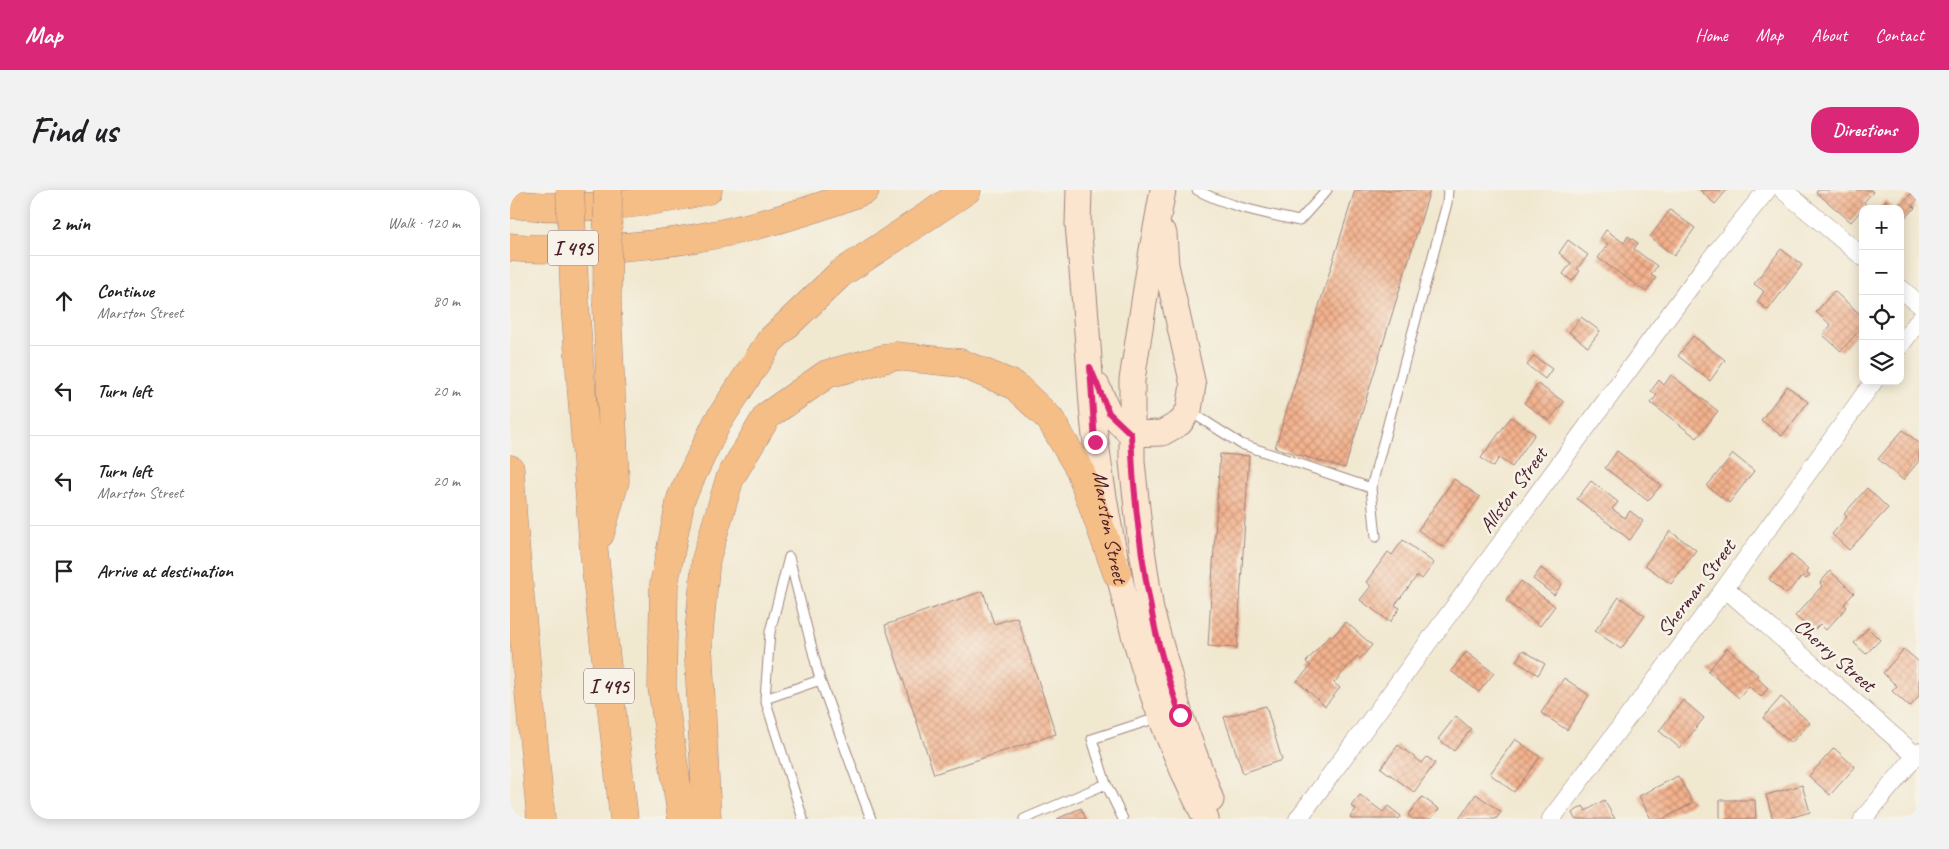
<!DOCTYPE html>
<html lang="en">
<head>
<meta charset="utf-8">
<style>
	body { margin:0; font-family:Caveat,sans-serif; background:#f2f2f2; color:#202124 }
	.controls { position:absolute; right:15px; top:15px; display:grid; overflow:hidden; border-radius:10px; box-shadow:0 2px 12px #0003 }
	.controls button { width:45px; height:45px; display:grid; place-items:center; padding:0; border:0; border-bottom:1px solid #e0e0e0; background:#fff; color:#202124; font:25px sans-serif }
	.stop { position:absolute; width:15px; height:15px; margin:-11px; border:4px solid #db2777; border-radius:50%; background:#fff }
	.stop.end { background:#db2777; border-color:#fff; box-shadow:0 1px 5px #0008 }
	.list { margin:0; padding:0; list-style:none }
	h2 { display:flex; justify-content:space-between; align-items:center; height:65px; margin:0; padding:0 20px; font-size:21px }
	h2 small { font-size:16px; font-weight:400; color:#757577 }
	.list li { display:grid; grid-template-columns:32px 1fr auto; gap:15px; align-items:center; box-sizing:border-box; height:90px; padding:0 20px; border-top:1px solid #e0e0e0 }
	.list b { display:block; font-size:19px; white-space:nowrap }
	.list p { margin:0; font-size:16px; white-space:nowrap; color:#757577 }
	.list em { font-size:16px; font-style:normal; color:#757577 }
	.icon { flex:none; width:28px; height:28px; fill:none; stroke:currentColor; stroke-width:2; stroke-linecap:round; stroke-linejoin:round }
	.map { position:relative; flex:none; width:1409px; height:629px; overflow:hidden; border-radius:20px }
	header { display:flex; align-items:center; gap:30px; box-sizing:border-box; height:70px; padding:0 25px; background:#db2777; color:#fff }
	header strong { font-size:24px }
	nav { display:flex; gap:28px; margin-inline-start:auto; font-size:18px }
	.intro { display:flex; align-items:center; justify-content:space-between; box-sizing:border-box; height:120px; padding:0 30px }
	h1 { margin:0; font-size:35px }
	.button { padding:12px 22px; border-radius:20px; background:#db2777; color:#fff; font-size:18px; font-weight:700 }
	main { display:flex; gap:30px; padding:0 30px }
	aside { flex:1; background:#fff; border-radius:20px; box-shadow:0 2px 12px #0003 }
	.map>svg:first-child { display:block }
</style>
</head>
<body>
<header>
<strong>Map</strong>
<nav><a>Home</a><a>Map</a><a>About</a><a>Contact</a></nav>
</header>
<div class="intro"><h1>Find us</h1><a class="button">Directions</a></div>
<main>
<aside>
<h2>2 min<small>Walk · 120 m</small></h2>
<ul class="list">
<li><svg class="icon" aria-label="ahead" viewBox="0 0 24 24"><path d="M12 20V5M6 11l6-6 6 6"/></svg><div><b>Continue</b><p>Marston Street</p></div><em>80 m</em></li>
<li><svg class="icon" aria-label="left" viewBox="0 0 24 24"><path d="M17 20v-9H6M10 6l-5 5 5 5"/></svg><div><b>Turn left</b></div><em>20 m</em></li>
<li><svg class="icon" aria-label="left" viewBox="0 0 24 24"><path d="M17 20v-9H6M10 6l-5 5 5 5"/></svg><div><b>Turn left</b><p>Marston Street</p></div><em>20 m</em></li>
<li><svg class="icon" aria-label="arrive" viewBox="0 0 24 24"><path d="M6 21V4h12l-3 4 3 4H6"/></svg><div><b>Arrive at destination</b></div></li>
</ul>
</aside>
<div class="map">
<svg width="1409" height="629" viewBox="0 0 1409 629">
	<defs>
		<pattern id="building-cross-hatch" width="8" height="8" patternUnits="userSpaceOnUse" patternTransform="scale(1.25)"><rect width="8" height="8" fill="#f3b28d"/><path d="M0 0l8 8M0 8l8-8" fill="none" stroke="#c79073"/></pattern>
	</defs>
	<rect width="100%" height="100%" fill="#f7f3e8"/>
	<filter id="ink" filterUnits="userSpaceOnUse"><feTurbulence type="fractalNoise" baseFrequency=".02" numOctaves="2"/><feDisplacementMap in="SourceGraphic" scale="10" xChannelSelector="R" yChannelSelector="G"/><feConvolveMatrix kernelMatrix="1 2 1 2 8 2 1 2 1" color-interpolation-filters="sRGB"/></filter>
	<filter id="wash" filterUnits="userSpaceOnUse"><feTurbulence type="fractalNoise" baseFrequency=".0096" numOctaves="4" result="noise"/><feDisplacementMap in="SourceGraphic" scale="20" xChannelSelector="R" yChannelSelector="G"/><feGaussianBlur stdDeviation="1.12" result="paint"/><feColorMatrix in="noise" values="0 0 0 0 0 0 0 0 0 0 0 0 0 0 0 0 0 1.4 0 .05"/><feComposite in="paint" operator="in"/></filter>
	<g filter="url(#wash)">
		<rect width="100%" height="100%" fill="#f1e8d0"/>
		<g id="blocks">
			<path fill="url(#building-cross-hatch)" d="M845,0H920L835,278L765,258Z
				M1190,0H1217L1205,14Z
				M1308,0H1360L1363,2L1354,12L1356,15L1341,32L1306,2Z
				M1404,1L1409,9L1402,15L1405,18L1390,32V19H1385Z
				M1376,10L1383,19H1367Z
				M1160,20L1185,38L1164,66L1140,47Z
				M1096,40L1114,53L1118,46L1128,53L1124,59L1147,76L1141,85L1146,88L1136,102L1088,68L1098,54L1090,49Z
				M1058,50L1078,65L1067,79L1070,81L1062,91L1053,84L1061,73L1049,63Z
				M1271,59L1292,75L1258,120L1247,112L1254,101L1244,94Z
				M1324,101L1353,127V136L1331,161L1313,145L1321,135L1306,122Z
				M1071,127L1090,141L1078,157L1059,142Z
				M1183,146L1215,170L1200,191L1168,166Z
				M1024,166L1042,179L1035,189L1017,175Z
				M1161,185L1208,221L1187,248L1141,213L1147,205L1141,201L1149,190L1154,195Z
				M1028,194L1054,212L1039,231L1014,213Z
				M1277,196L1298,212L1272,246L1251,230Z
				M1001,227L1025,244L1002,277L989,268L983,277L971,268Z
				M1393,240L1409,253V271L1393,290L1368,269Z
				M1107,261L1151,295L1138,311L1095,278Z
				M710,264L739,266L727,458L698,456Z
				M1223,264L1244,281L1219,313L1197,296Z
				M944,289L970,307L933,357L908,340Z
				M1081,291L1108,312L1102,319L1115,328L1120,321L1133,331L1120,350L1067,309Z
				M1357,298L1378,318L1339,360L1322,344L1337,327L1334,324Z
				M1160,341L1186,360L1161,394L1135,375Z
				M893,350L924,373L912,389L907,386L885,415L890,418L880,432L850,410L861,396L856,392L878,362L882,365Z
				M1281,364L1298,379L1296,382L1300,386L1296,389L1292,386L1276,404L1259,389Z
				M1031,378L1052,394L1044,405L1023,389Z
				M1320,381L1344,403L1334,414L1337,417L1316,440L1310,434L1303,441L1285,426L1312,396L1310,393Z
				M1011,391L1045,416L1030,436L996,411Z
				M473,401L484,434L507,427L546,544L424,584L375,435Z
				M1109,407L1135,426L1111,459L1085,441Z
				M836,432L862,455L850,469L847,466L824,493L830,498L815,516L787,491L801,476L796,472L820,445L822,447Z
				M1358,438L1370,450L1356,464L1344,453Z
				M1217,458L1248,485L1246,487L1258,498L1251,507L1239,496L1229,508L1198,481Z
				M1394,459L1409,472V506L1400,517L1382,501L1387,496L1373,483Z
				M1013,460L1035,474L1028,485L1006,471Z
				M956,462L984,483L969,502L941,481Z
				M1054,488L1079,505L1057,540L1031,523Z
				M1271,507L1300,533L1281,553L1253,528Z
				M1173,510L1194,528L1170,558L1149,541Z
				M756,516L772,570L733,583L714,527Z
				M946,526L961,539L944,561L928,549Z
				M1005,549L1030,567L1004,602L980,584Z
				M888,555L912,573L917,567L925,573L904,602L871,578Z
				M1324,558L1345,577L1320,605L1299,586Z
				M1168,586L1183,613L1153,629H1141L1129,606Z
				M1292,595L1300,622L1276,629H1263L1256,605Z
				M966,604L991,622L986,629H949Z
				M850,605L873,622L878,616L891,626L889,629H842L840,627L846,619L841,616Z
				M912,607L929,619L921,629H902L898,625Z
				M1094,610L1105,629H1065L1062,623L1073,616L1076,621Z
				M1210,610H1245L1246,629H1210Z
				M571,618L576,629H547Z"/>
		</g>
	</g>
	<g filter="url(#ink)">
		<use href="#blocks" fill-opacity="0" stroke="#9e847e" stroke-width="1"/>
		<g fill="none" stroke-linecap="round" stroke-linejoin="round">
			<defs>
				<path id="service" d="M687,0C719,17 754,23 789,31L817,0
					M681,222L731,254L861,298L937,13L938,0
					M861,298L866,347
					M255,509L310,490
					M596,594L613,629
					M293,629L255,509L260,442L279,367L310,490L361,629
					M514,629L596,594L582,549L650,527"/>
				<path id="minor" d="M1273,0L1353,67
					M1390,98L1409,114
					M1390,156L1409,130
					M1215,398L1406,566
					M788,629L1199,71L1257,0
					M1041,629L1215,398L1364,191
					M1353,629L1409,562"/>
				<g id="secondary">
					<path id="s1" d="M569,0L568,34C572,80 576,125 579,170C581,198 582,226 586,253C603,385 635,511 696,629"/>
					<path d="M653,0L642,60L622,190V272L630,346L641,420L670,525L701,610"/>
					<path d="M587,196L599,223L621,244L652,243L670,233L679,220L683,195L656,75L654,44"/>
				</g>
				<path id="motorway" d="M0,14C65,21 134,15 198,0
					M0,57C21,60 43,59 65,59C165,58 262,37 355,0
					M65,115L84,362L114,629
					M0,279L3,332L31,629
					M90,344L105,291L97,116
					M172,629L152,497L154,394L171,308L207,233L260,151L330,84L457,0
					M197,629L188,452L196,369L220,288L257,226L317,184L385,166L450,173L504,195L540,229L570,280L607,383"/>
			</defs>
			<use href="#service" stroke="#9e847e" stroke-width="11"/>
			<use href="#minor" stroke="#9e847e" stroke-width="19"/>
			<use href="#secondary" stroke="#9e847e" stroke-width="27"/>
			<use href="#motorway" stroke="#9e847e" stroke-width="29"/>
			<use href="#service" stroke="#fff" stroke-width="9"/>
			<use href="#minor" stroke="#fff" stroke-width="18"/>
			<use href="#secondary" stroke="#fbe5cf" stroke-width="25"/>
			<use href="#motorway" stroke="#f6be87" stroke-width="28"/>
			<defs>
				<path id="motorway-bridge" d="M60,0L65,115
					M97,116L98,0"/>
			</defs>
			<use href="#motorway-bridge" stroke="#9e847e" stroke-width="29" stroke-linecap="butt"/>
			<use href="#motorway-bridge" stroke="#f6be87" stroke-width="28"/>
		</g>
	</g>
	<g fill="none" stroke-linecap="round" stroke-linejoin="round" filter="url(#ink)">
		<path stroke="#db2777" stroke-width="6" d="M585,252L580,177L599,223L621,244C623,302 630,361 641,418C647,454 659,490 670,525"/>
	</g>
	<g text-anchor="middle" stroke-width="5" stroke-linejoin="round" paint-order="stroke">
		<g fill="#f7f3e8" stroke="#7e5f64" stroke-width="1">
			<rect x="38" y="40.5" width="50" height="35" rx="4"/>
			<rect x="74" y="478.5" width="50" height="35" rx="4"/>
		</g>
		<g font-size="20" font-weight="bold" fill="#4a1f2b">
			<text x="63" y="65">I 495</text>
			<text x="99" y="503">I 495</text>
		</g>
		<g font-size="21" fill="#4a1f2b" stroke="#f7f3e8">
			<text transform="translate(1003 300) rotate(-54)" y="7">Allston Street</text>
			<text dy="7" stroke="none"><textPath href="#s1" startOffset="339">Marston Street</textPath></text>
			<text transform="translate(1186 398) rotate(-53)" y="7">Sherman Street</text>
			<text transform="translate(1325 465) rotate(41)" y="7">Cherry Street</text>
		</g>
	</g>
</svg>
<div class="controls">
<button>+</button>
<button>−</button>
<button><svg class="icon" aria-label="locate" viewBox="0 0 24 24"><circle cx="12" cy="12" r="6"/><path d="M12 2v4M12 18v4M2 12h4M18 12h4"/></svg></button>
<button><svg class="icon" aria-label="layers" viewBox="0 0 24 24"><path d="M12 4l9 5-9 5-9-5zM3 14l9 5 9-5"/></svg></button>
</div>
<div class="stop" style="left:670px;top:525px"></div>
<div class="stop end" style="left:585px;top:252px"></div>
</div>
</main>
</body>
</html>
